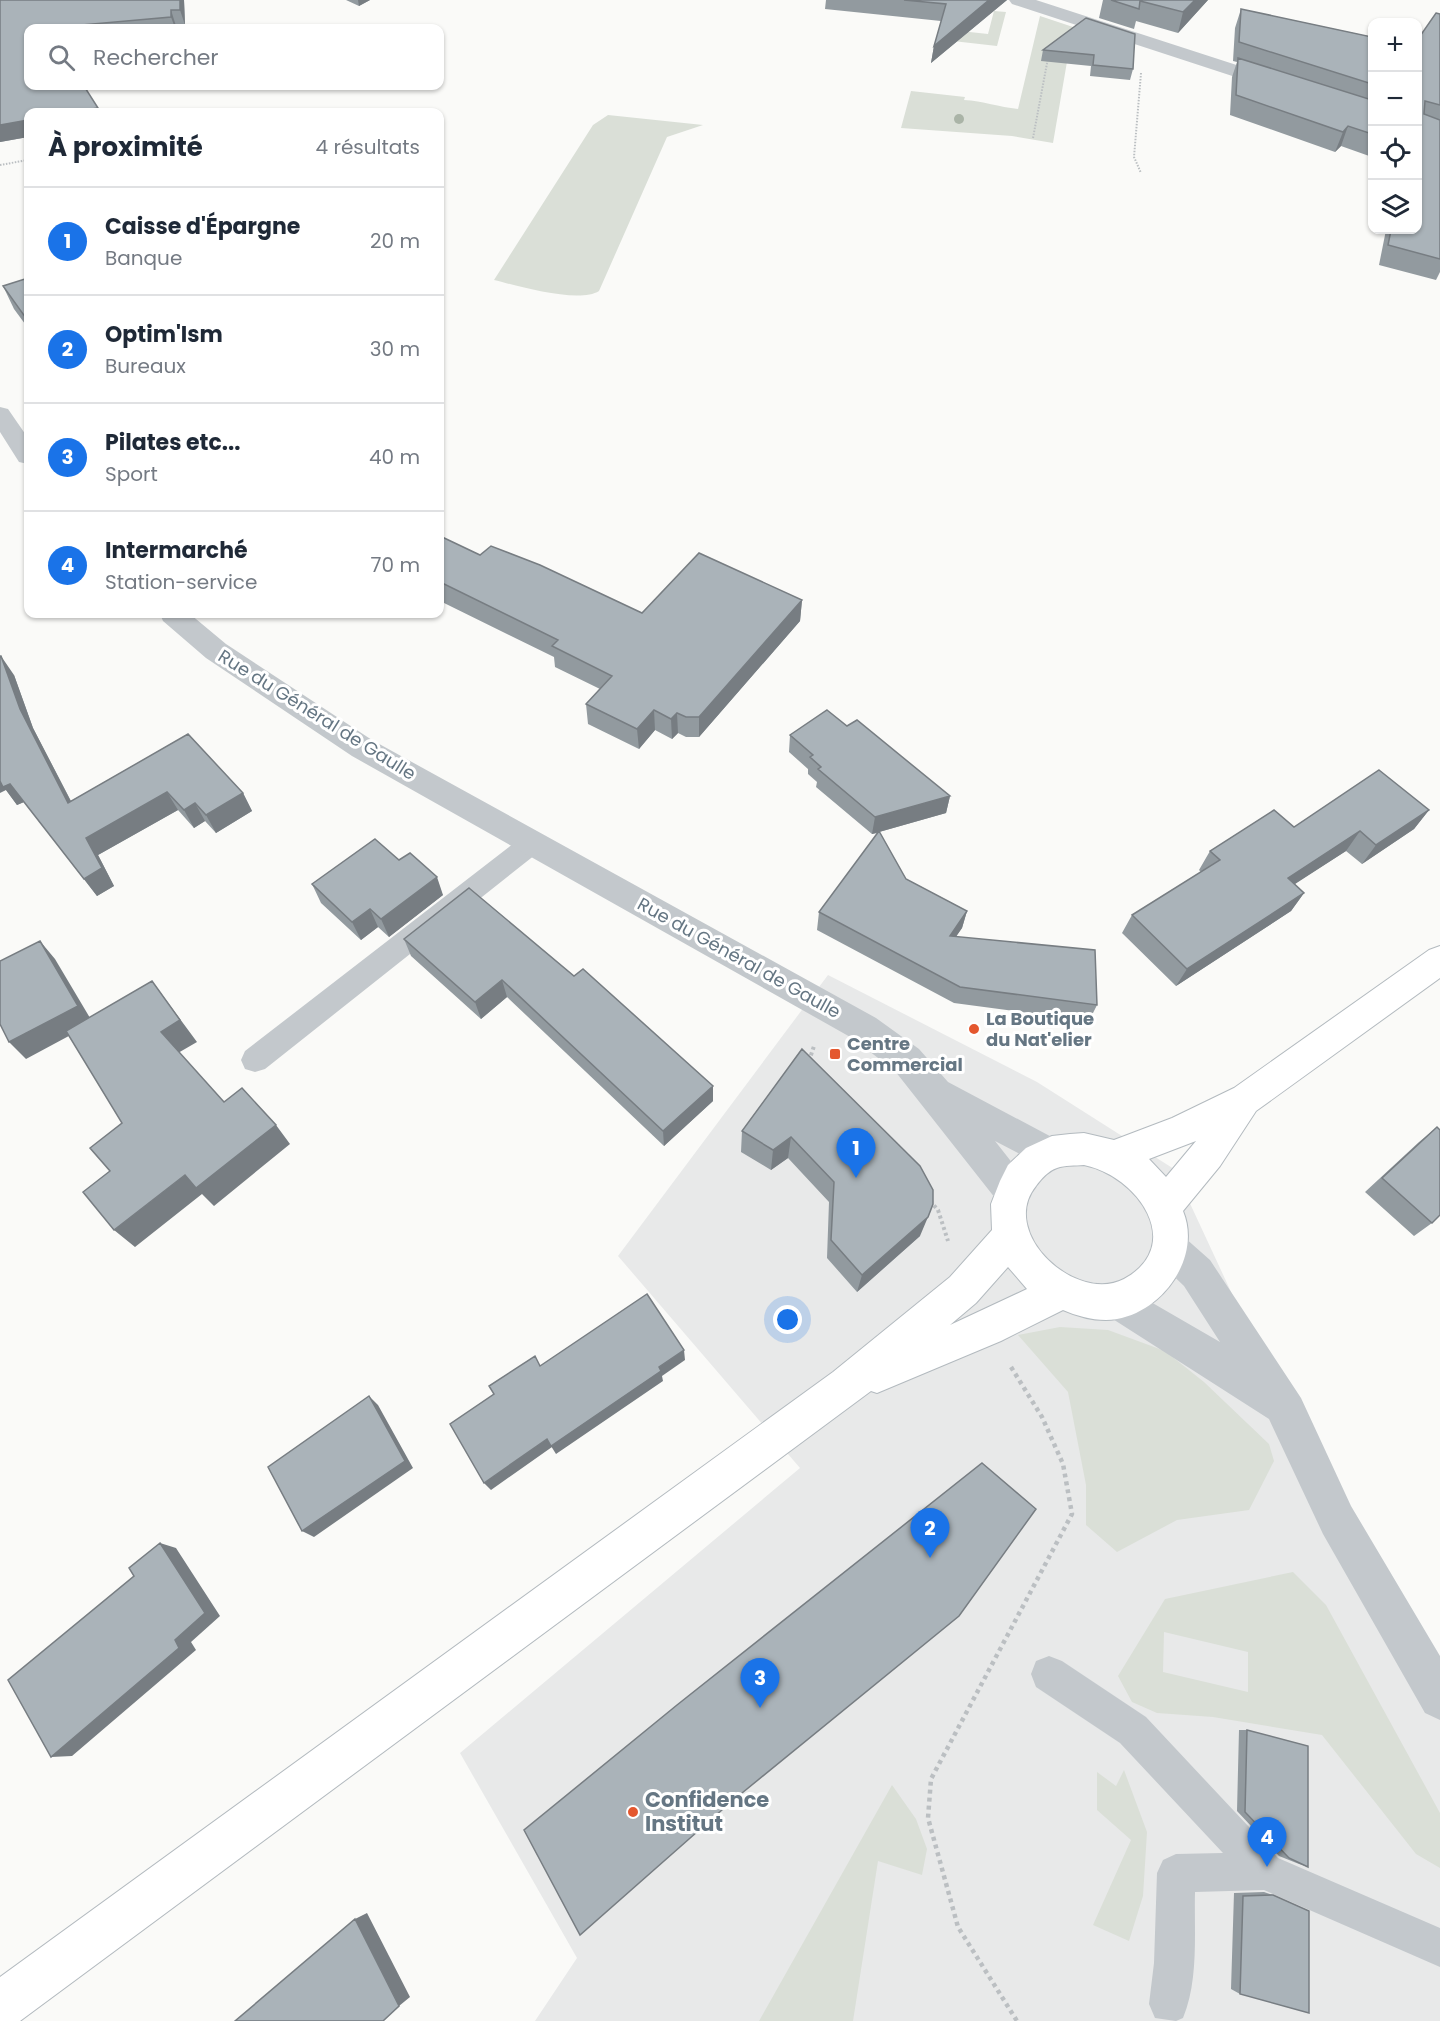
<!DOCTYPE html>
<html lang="fr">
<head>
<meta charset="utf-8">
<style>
	body { margin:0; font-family:Poppins,sans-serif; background:#f2f2f3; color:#1f2937 }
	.controls { position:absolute; right:18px; top:18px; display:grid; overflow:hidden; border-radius:12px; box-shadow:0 2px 4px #0004 }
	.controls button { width:54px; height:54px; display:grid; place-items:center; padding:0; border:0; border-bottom:2px solid #e0e1e3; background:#fff; color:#1f2937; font:30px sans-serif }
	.you { position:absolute; left:788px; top:1320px; width:21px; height:21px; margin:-15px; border:4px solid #fff; border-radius:50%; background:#1a73e8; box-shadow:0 0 0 9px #1a73e833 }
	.badge { display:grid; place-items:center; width:39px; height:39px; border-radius:50%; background:#1a73e8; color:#fff; font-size:20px; font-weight:700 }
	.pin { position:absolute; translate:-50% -50px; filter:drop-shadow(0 2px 3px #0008) }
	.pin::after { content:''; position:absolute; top:32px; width:21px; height:18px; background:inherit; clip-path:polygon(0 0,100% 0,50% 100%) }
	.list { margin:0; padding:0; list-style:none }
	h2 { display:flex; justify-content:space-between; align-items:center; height:78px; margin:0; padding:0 24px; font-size:26px }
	h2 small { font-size:20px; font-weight:400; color:#747a83 }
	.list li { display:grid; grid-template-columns:39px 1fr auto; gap:18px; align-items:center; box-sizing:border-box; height:108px; padding:0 24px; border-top:2px solid #e0e1e3 }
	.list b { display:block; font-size:22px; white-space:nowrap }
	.list p { margin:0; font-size:20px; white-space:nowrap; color:#747a83 }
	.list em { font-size:20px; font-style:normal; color:#747a83 }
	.icon { flex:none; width:33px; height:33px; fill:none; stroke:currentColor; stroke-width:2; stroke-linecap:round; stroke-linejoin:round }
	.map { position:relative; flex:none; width:1440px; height:2021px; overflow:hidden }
	.search { position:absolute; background:#fff; box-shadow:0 2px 4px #0004; left:24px; top:24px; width:420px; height:66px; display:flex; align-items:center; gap:15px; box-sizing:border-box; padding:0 21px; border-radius:12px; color:#747a83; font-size:22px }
	.panel { position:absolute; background:#fff; box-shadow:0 2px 4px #0004; left:24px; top:108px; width:420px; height:510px; border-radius:12px }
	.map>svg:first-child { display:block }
</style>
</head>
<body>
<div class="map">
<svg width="1440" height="2021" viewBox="0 0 1440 2021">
	<rect width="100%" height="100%" fill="#fafaf8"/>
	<path fill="#e8e9e9" d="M828,975L1037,1082L1174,1169L1337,1520L1440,1698V2021H535L577,1958L460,1753L800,1468L618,1256Z"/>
	<path fill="#dadfd7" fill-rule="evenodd" d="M994,11L1006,12L997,46L944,40L942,29L988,34Z
		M1040,16L1073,27L1053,143L1012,136L901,128L911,91L965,97L964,100C983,101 999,107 1018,109Z
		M608,115L703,125L667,137L599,291C579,304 518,286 494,280L593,125Z
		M1060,1327L1108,1330L1165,1351L1204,1382L1269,1444L1274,1461L1249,1510L1177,1520L1117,1552L1086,1525V1485L1068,1392L1018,1335Z
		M1293,1572L1326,1605L1440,1813V1868L1416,1854L1322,1735L1213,1717L1157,1713L1132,1702L1118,1676L1165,1599ZM1164,1632L1248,1652V1692L1163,1672Z
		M1124,1770L1147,1832L1143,1896L1129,1941L1093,1925L1131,1840L1097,1810V1772L1116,1786Z
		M892,1785L916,1819L927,1849L922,1875L878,1861L853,2021H759Z"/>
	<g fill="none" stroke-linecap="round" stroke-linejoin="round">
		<defs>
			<path id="secondary" d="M1440,946V978L1256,1111L1220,1166L1183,1211C1202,1257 1163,1311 1117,1319C1099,1322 1079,1317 1063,1310L1001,1341L877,1393L871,1391L20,2021H0V1977L833,1372L950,1277L992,1230L991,1204L1000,1181L1008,1165L1026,1148L1052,1136L1070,1134L1084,1133L1114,1140L1172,1118L1234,1088L1429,950ZM1196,1141L1166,1177L1149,1159ZM1084,1165C1138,1176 1186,1245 1124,1279C1076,1304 998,1233 1036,1186C1041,1179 1048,1171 1057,1168C1065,1165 1075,1166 1084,1165ZM1008,1267L1027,1289L950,1325L976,1303Z"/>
		</defs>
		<use href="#secondary" stroke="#b3babf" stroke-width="2"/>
		<path stroke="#bbbfc2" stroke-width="2" stroke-dasharray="1.5 1.5" stroke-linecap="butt" d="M1141,73L1134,157L1141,173
			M1033,138L1048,58
			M0,165L28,160"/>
		<path stroke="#bbbfc2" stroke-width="4" stroke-dasharray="3 3" stroke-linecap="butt" d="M809,1061L814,1046
			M930,1201L938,1210L948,1241"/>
		<path stroke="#bbbfc2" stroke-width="4.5" stroke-dasharray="4 4" stroke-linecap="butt" d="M1011,1367L1042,1417L1063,1464L1072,1514L931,1779L928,1818L958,1927L1017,2021"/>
		<path fill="#c3c8cc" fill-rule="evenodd" d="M531,834L540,837L543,844L540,851L265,1069L255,1072L245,1069L241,1060L245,1051L522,837Z
			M1049,1656L1062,1661L1146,1717L1278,1858L1440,1928V1967L1264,1890L1195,1892C1194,1932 1199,1980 1183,2018L1176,2021L1155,2018L1149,2004L1154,1963L1157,1873L1163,1860L1176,1854L1223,1853L1120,1743L1036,1687L1031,1674L1036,1661Z"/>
		<path fill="#c3c8cc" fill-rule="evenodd" d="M1009,0H1036L1283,80L1285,84L1283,88H1269L1012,4Z
			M0,407L8,409L28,438V464L19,462L0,432Z
			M160,614H190L226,644L372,740L876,1018L919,1049L948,1082L1061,1142L1067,1153L1061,1164L1049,1169L995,1141L1025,1179L1030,1191L1025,1203L1012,1208L999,1203L895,1071L852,1038L352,756L206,658L163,621Z
			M1171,1231L1184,1237L1210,1260L1301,1398L1351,1506L1440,1656V1720L1425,1713L1323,1534L1269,1419L1105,1314L1099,1301L1105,1288L1118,1283L1220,1342L1184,1286L1158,1261L1153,1249L1158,1237Z"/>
		<use href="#secondary" fill="#fff" fill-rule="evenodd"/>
	</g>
	<circle fill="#aab4a7" cx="959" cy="119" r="5"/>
	<path fill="#929a9f" d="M0,0H184L185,25L176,26V28H28L98,108L100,112H28V137L0,142Z
		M346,0H370L359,6Z
		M826,0H1007L931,63L934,46L941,21L825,9Z
		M1103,0H1208L1178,33L1136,21L1134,29L1099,18Z
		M1241,9L1372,37V157L1341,146L1335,152L1230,115L1232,77L1237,62L1233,61L1235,28Z
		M1440,14V272L1436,280L1379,265L1386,230H1418V39Z
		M1086,18L1133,69L1130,80L1090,76L1091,66L1041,61L1043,50Z
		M28,278V328L14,309L3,286Z
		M440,536L480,555L642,613L802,600L800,621L699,737H686L678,733L672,739L655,730L639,749L588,724L586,704L600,689L555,667L554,657L440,601Z
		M14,675L33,728L71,801L188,734L243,793L252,811L216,833L205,821L194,828L178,810L98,855L114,886L97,896L24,802L17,805L6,790Z
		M847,726L950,796L946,813L879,832L906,879L967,911L962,928L956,936L1097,1005L1089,1021L954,1003L817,930L819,912L878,833L872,834L816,787L817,782L808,774V769L789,752L790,735Z
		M1429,810L1414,829L1362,864L1346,851L1294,884L1304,893L1291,911L1176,986L1122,933L1132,915L1201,872L1199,870L1210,851L1294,827Z
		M399,860L443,895L389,937L378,927L361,940L321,903L312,884Z
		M404,939L574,976L713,1101L664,1146L507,997L481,1019L411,956Z
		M802,1049L920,1236L857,1292L827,1258L829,1202L788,1158L771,1170L741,1152L742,1131Z
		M1437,1127L1432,1223L1414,1236L1365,1192L1419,1142Z
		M1239,1730H1247L1308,1867L1299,1864L1279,1856L1237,1811Z
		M1264,1892L1273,1895L1240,1994L1231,1989L1234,1893Z"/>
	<path fill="#777d82" d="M180,0H184L185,25L180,10Z
		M358,0H370L359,6Z
		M989,0H1007L931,63L934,46Z
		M1195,0H1208L1178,33L1183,12Z
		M171,10L176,26V28H175L171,17Z
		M98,108L100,112H73Z
		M28,120V137L0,142V125Z
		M1348,126L1341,146L1335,152L1343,132Z
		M802,600L800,621L699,737V717Z
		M1,656L14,675L33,728L81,821L68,803L20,709Z
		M654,710L655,730L639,749L637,729Z
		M677,713L678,733L672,739L671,719Z
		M0,777L10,784L24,802L17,805L6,790L0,793Z
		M167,792L178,810L98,855L114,886L97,896L84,879L86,838Z
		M243,793L252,811L216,833L206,815Z
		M950,796L946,813L872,834L875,817Z
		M195,803L205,821L194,828L184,810Z
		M1429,810L1414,829L1362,864L1376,845Z
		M1360,831L1346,851L1275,897L1288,878Z
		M437,877L443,895L389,937L381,919Z
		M1304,893L1291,911L1176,986L1187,969Z
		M370,909L378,927L361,940L352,922Z
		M967,911L962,928L945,953L950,936Z
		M40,941L55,959L93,1023L26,1059L9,1042Z
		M502,980L507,997L481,1019L475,1002Z
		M152,981L197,1042L178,1053L161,1032Z
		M713,1086V1101L664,1146L663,1131Z
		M276,1125L290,1144L214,1206L202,1194L135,1247L114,1230L185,1175Z
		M791,1137L788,1158L771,1170L773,1150Z
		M928,1217L920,1236L857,1292L862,1275Z
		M684,1350L685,1360L662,1376L663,1381L556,1454L551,1446L659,1367Z
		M369,1396L378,1405L413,1468L314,1537L302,1531Z
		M547,1439L552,1447L491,1490L484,1483Z
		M160,1543L176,1548L220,1616L191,1642L196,1650L72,1756L51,1757L175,1640Z
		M367,1913L410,1997L399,2006L355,1919Z"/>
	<path fill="#aab3b9" stroke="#777d82" stroke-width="1.5" d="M0,0H180V10H171V17L58,27L59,28H28V86H84L98,108L73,112H28V120L0,125Z
		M904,0H989L934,46L946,4Z
		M1111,0H1195L1183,12L1140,1L1139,9Z
		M1241,9L1372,37V84L1239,42Z
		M1436,13L1440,14V105L1425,101L1424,114L1440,120V259L1388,245L1391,230H1418V39Z
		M1086,18L1135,34L1133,69L1093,65L1094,55L1043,50Z
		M1238,58L1372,100V134L1348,126L1343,132L1236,95Z
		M28,278V321L3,286Z
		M440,536L480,555L491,546L540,565L642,613L699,553L802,600L699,717H686L677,713L671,719L654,710L637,729L586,704L612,676L552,646L558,640L440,582Z
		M0,656H1L20,709L68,803L188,734L243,793L206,815L195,803L184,810L167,792L86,838L102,868L84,879L10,784L3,787L0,781Z
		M827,710L847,726L857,720L950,796L875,817L818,769L821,767L810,757L813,755L790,735Z
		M1379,770L1429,810L1376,845L1360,831L1288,878L1304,893L1187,969L1132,915L1220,860L1210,851L1274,810L1294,827Z
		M879,831L906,879L967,911L950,936L1095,950L1097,1005L960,987L819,912Z
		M375,839L399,860L410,853L437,877L381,919L370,909L352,922L312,884Z
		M469,888L574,976L583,969L713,1086L663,1131L502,980L475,1002L404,939Z
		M40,941L78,1006L9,1042L0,1024V961Z
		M152,981L180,1020L161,1032L224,1102L242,1088L276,1125L196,1188L185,1175L114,1230L83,1192L110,1171L90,1148L122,1123L66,1031Z
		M802,1049L920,1166L933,1190V1204L928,1217L862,1275L831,1240L834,1182L791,1137L773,1150L742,1131Z
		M1437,1127L1440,1130V1215L1432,1223L1382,1178Z
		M647,1294L684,1350L659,1367L661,1371L551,1446L547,1439L484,1483L450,1424L494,1394L489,1386L535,1356L540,1366Z
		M369,1396L405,1461L302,1531L268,1467Z
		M982,1463L1036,1509L959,1616L731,1802L580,1935L524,1830L677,1705Z
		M160,1543L205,1613L175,1640L179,1648L51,1757L8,1680L134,1576L129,1568Z
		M1247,1730L1308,1746V1867L1289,1858L1245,1812Z
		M1273,1895L1309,1911V2013L1240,1994L1243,1896Z
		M355,1919L399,2006L383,2021H235Z"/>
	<g fill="#e4572e" stroke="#fff" stroke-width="2">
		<circle cx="974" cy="1029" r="6"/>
		<rect x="829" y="1048" width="12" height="12" rx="3"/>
		<circle cx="633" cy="1812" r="6"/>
	</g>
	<g text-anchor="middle" stroke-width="6" stroke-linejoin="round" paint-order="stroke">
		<g font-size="18" fill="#657683" stroke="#fff">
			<text transform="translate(317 715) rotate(32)" y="6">Rue du Général de Gaulle</text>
			<text transform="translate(739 958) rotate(29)" y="6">Rue du Général de Gaulle</text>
		</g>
		<g font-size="18" font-weight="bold" fill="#657683" stroke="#fff" text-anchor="start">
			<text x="986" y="1025">La Boutique<tspan x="986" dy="21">du Nat'elier</tspan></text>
			<text x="847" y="1050">Centre<tspan x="847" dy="21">Commercial</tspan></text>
		</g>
		<g font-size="21" font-weight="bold" fill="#657683" stroke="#fff" text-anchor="start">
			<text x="645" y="1807">Confidence<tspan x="645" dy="24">Institut</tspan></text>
		</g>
	</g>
</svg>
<div class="controls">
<button>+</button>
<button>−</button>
<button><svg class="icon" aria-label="locate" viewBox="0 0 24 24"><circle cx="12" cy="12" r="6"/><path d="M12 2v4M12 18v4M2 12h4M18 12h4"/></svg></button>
<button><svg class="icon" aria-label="layers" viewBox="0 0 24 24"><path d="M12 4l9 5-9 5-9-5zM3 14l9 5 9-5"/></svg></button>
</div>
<div class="you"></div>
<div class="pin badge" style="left:856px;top:1178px">1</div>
<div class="pin badge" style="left:930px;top:1558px">2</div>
<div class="pin badge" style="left:760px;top:1708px">3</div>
<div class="pin badge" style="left:1267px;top:1867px">4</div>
<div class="search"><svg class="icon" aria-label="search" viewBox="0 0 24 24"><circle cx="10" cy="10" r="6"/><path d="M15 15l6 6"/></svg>Rechercher</div>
<section class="panel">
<h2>À proximité<small>4 résultats</small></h2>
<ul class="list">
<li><span class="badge">1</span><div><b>Caisse d'Épargne</b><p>Banque</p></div><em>20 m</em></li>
<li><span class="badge">2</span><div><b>Optim'Ism</b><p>Bureaux</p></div><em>30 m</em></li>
<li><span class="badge">3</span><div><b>Pilates etc...</b><p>Sport</p></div><em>40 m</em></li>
<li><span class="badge">4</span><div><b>Intermarché</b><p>Station-service</p></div><em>70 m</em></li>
</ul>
</section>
</div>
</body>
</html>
